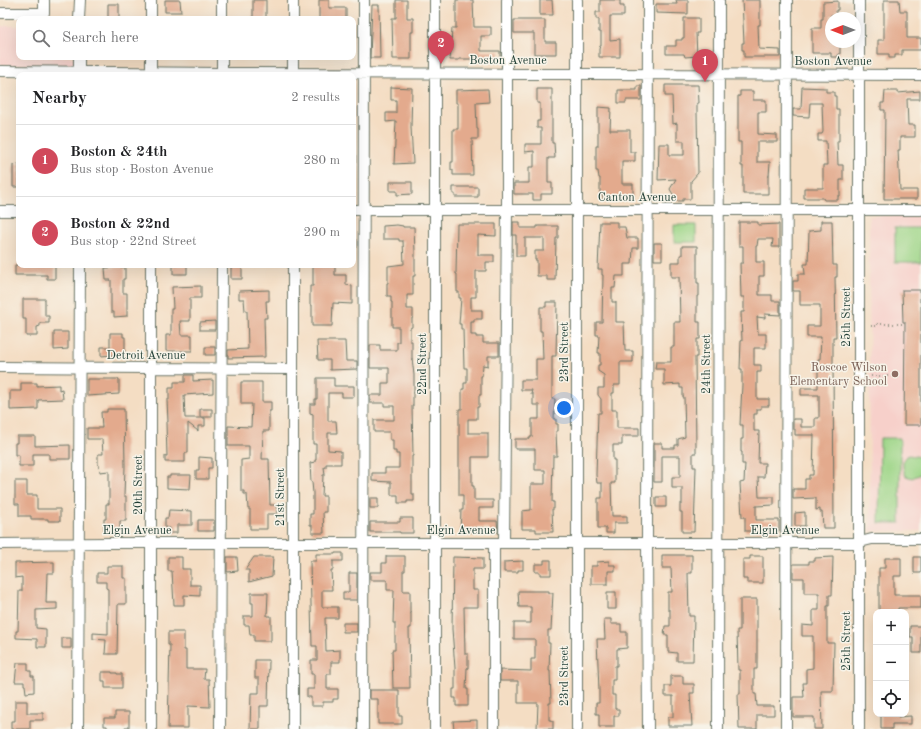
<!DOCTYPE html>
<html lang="en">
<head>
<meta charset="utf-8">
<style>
	body { margin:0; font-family:"Old Standard TT",serif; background:#f6f6f6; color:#202124 }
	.controls { position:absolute; right:12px; bottom:12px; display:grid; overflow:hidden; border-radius:8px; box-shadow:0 4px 16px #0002 }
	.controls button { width:36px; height:36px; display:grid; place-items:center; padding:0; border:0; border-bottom:1px solid #e0e0e0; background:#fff; color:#202124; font:20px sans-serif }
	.compass { position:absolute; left:825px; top:12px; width:36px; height:36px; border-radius:50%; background:#fff; box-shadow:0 4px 16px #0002; rotate:270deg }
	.you { position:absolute; left:564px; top:408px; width:14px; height:14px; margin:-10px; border:3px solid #fff; border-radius:50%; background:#1a73e8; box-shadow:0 0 0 6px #1a73e833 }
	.badge { display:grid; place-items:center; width:26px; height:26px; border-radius:50%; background:#d1495b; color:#fff; font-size:13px; font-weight:700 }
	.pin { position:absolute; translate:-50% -33px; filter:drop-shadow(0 1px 2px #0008) }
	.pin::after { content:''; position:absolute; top:21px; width:14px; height:12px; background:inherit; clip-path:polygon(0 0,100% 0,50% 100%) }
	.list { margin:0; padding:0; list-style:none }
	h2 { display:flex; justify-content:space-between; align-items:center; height:52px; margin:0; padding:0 16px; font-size:17px }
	h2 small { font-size:13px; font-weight:400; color:#757577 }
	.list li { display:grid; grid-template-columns:26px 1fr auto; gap:12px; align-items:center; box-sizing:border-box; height:72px; padding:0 16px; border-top:1px solid #e0e0e0 }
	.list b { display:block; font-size:15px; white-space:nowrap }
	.list p { margin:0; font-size:13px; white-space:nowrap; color:#757577 }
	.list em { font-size:13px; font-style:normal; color:#757577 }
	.icon { flex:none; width:22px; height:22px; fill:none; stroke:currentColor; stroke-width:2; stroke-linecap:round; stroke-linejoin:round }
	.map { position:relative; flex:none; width:921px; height:729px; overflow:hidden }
	.search { position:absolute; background:#fff; box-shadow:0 4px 16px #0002; left:16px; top:16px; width:340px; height:44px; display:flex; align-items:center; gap:10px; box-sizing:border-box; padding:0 14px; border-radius:8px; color:#757577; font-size:15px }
	.panel { position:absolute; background:#fff; box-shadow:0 4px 16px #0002; left:16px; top:72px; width:340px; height:196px; border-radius:8px }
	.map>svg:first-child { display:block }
</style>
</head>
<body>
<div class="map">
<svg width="921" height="729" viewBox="0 0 921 729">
	<rect width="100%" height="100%" fill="#f7f3e8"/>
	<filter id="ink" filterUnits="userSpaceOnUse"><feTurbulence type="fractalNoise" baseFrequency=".025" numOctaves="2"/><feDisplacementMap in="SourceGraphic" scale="8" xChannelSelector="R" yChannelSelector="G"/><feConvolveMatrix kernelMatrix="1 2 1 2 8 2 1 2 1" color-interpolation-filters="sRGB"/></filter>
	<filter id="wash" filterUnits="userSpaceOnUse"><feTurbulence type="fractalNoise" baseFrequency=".012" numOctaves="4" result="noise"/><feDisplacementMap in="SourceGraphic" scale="16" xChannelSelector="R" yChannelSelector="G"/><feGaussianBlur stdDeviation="0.9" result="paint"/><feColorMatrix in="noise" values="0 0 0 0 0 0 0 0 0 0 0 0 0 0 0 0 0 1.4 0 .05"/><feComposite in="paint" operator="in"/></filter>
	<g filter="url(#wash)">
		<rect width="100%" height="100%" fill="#f4ddc3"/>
		<path fill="#f7d0ca" d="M0,26H19V57H77V65H0Z
			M869,216H921V531H870Z"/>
		<path fill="#9dd587" stroke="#5e895e" d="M674,225H696V242H674Z
			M895,228H921V262H895Z
			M880,438H900V523H879Z
			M908,455L921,457V474L912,478L906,476C902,468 901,461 908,455Z"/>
		<g id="blocks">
			<path fill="#e3aa8d" d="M165,0H180L181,12H165Z
				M253,0H266V19H253Z
				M319,0H329V8H346V19H319Z
				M396,0H407V18H413V32H411V59H393L392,18H396Z
				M456,0H473L474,27H491V36H481V51H500V59H459V60H450L452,28H456Z
				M540,0H552L553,15H540Z
				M600,0H620V6H624V16H610V40L620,39V57H599V49L600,46H601V32H599V19H596V12H600Z
				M676,0H688V14L656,13V4H677Z
				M742,0H760V25H758L759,49L780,50V57H744V50H742V43H744Z
				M884,0H899L900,11H907V38H921V50H902V55H895V58H889V54H878V40H884Z
				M838,1V10H836V15H831V42H838V44H840V54H838V57H831V53H812V28H821V19H823V2Z
				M108,4H119V19H108Z
				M372,5H379L380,58H370Z
				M684,18H699V33H696L697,56L685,57L684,54H666V46H676V40H682V38H684Z
				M514,20H545V42H556V54H534V33H514Z
				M665,85H698L699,103H697V113L698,173L691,181V199H683V201H676V199L671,191L670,189L676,179L658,180L659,144H669V155H684V141H677V123L673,124L672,96H665Z
				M637,86H641V100H626V103H618V90H637Z
				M391,87L412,88L411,127L413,163L394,164L396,121L386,122V113H396V100H391Z
				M802,87L826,88V92H834V96H836V109H839V141H837L838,165H843V180H840V196H838V200H824L823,198H804V188H823V165H827L826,141H818V134H822L823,132L822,103H810L809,117L793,116V109H801Z
				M488,89L489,102L476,103L477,129H478V139H472L473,175H453V170H451V162H453V129H458V103H456V90Z
				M537,89H552V143H554L555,158H548V183H552V194H541V200H533V194H514V183H529V167H534V151L525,152V144H541V128H537V121H540V103H537Z
				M740,91H753V100H766V112H758V134L777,135V142H757V162H770L769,176H768V194H743V166H741V142H738V96H740Z
				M885,91H898V93L920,91V99H907L908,125H915V137H900V150H898L900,190H917V199H884L885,110H881V103H884Z
				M598,107L611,108L610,130H630V152H635V161H622V184H633V197H616V199H603V195H600V178H599L598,171H596V146H598Z
				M19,164V187H13V165Z
				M390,182H412V194L397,195V191H390Z
				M453,187H478V197H455V194H453Z
				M821,221H832L833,265H837V277H835L836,337H833V359L834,528H823L822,512H820V509L816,510V498L793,499V489H805V479H809V475H813L814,435H795V429H793V419H801V427H815V418H819V395H801V388H818V359H820L821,337H807V326H820V305H800V291H793V281H798V274H805L804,264H808L809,231L821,230Z
				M513,222H520V228H537V226H558V238H556L555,280H547V276H537V260H535V251H544V238H525V256H516V235H513Z
				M600,222H617V227H625L627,238H638V248H633L632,264H624V276H616L615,288H612V302H616V322H624L625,351H633V362H620V385H614V393H612V410H617V428H639V436H622V445H613V460H615V483H611L612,516H627V523H614V533H606V528H598V498H602V483H597L596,475L598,413H601V399L598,395V388H604V375L598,371V365H600V353H598L599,335H596V322H602L603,275H602V269H598Z
				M739,222H758V225L779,224V247H772L773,239H758L757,246H756V262H764V276H759V295H772V301H780V315L765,314V318L757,317L758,334H766V348H754V365H761V372H757V399H769V406H761V409H757V414H754V431H759L758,463H765L764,477H758L759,497H774V505L756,506V520H779V531H745V517H742L740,483L744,482L745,464H742V452H741V439H743V425H740L742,385V369H740L741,341H742L741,312H744V297H741L740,263H743V246H739Z
				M457,224H496V236L478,235V255H494V262H486V271H476V297H471V310H482V319H474V322H471V335H476V337H483V343H499V356H488V366L483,365L482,376H481V395H479V407H477V419H468V433H488V457H472V486H474V500H493V508H479V521H497L498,532H489V528H473V532L460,533L461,510H463V495H459V409H462V389H464V383H467V368H464L463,329H461V324H459L461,298H459V292H457V274H456Z
				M397,225L403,226V227H414L415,252V276H413V295H407V309H413V318H412V327L410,328V341H412V358L414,375V393H413V406H412L413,456H412V494H414V501H407V503H398V495H391V482L372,481V473H385V468H399V454H396V451H393V440H390V432H374V420H394V406H384V403H370V395H382V383H389V368H370V345H380V350H397V342H399V327H392V302H391V296H387V283H388V266L404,264L403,241H399V239H383V226Z
				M654,243H662V260H654Z
				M682,246H697V283H699V296H697V322H700V339H697V357H695L696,449V453H693V467H696L694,532H682V512H680V504H682V488H672V477H680V456H662V482H654V443H662V448H675V445H678V439L685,437L684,397H683V388H680V384L664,385V369H655L656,362H671V347H674V322H680L679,277H671V262H680V255H682Z
				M15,265H55V279H47V275H15Z
				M173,265H187V274H173Z
				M313,265H335V275H346V285L352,286V304L333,303L332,326H312V305H310V286H313Z
				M125,267V279H123V293H127V316L114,317V312H111V280H106L105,268Z
				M231,267H242V279H231Z
				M201,286V298H190V321H180L181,335H192V351H166V335H171V309H173L172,287Z
				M269,290V301H266L267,318H264L265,357L228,358V350L248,349L247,311H245L244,299H239V291Z
				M902,290H920V302H921V425H904L905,322H903Z
				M23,299H45V316H49V323H40V326L37,327V336H26V319H23Z
				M546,302H557L556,356H552V399H555L554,419H556V424H558V431H556L557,456H553L552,502H554V509H552L553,532H536V529H522V511L531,510V484H545V470H535V449H515V439H530V437H532V419H539V405H533V394H531L532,390H521V380H536V359H543L542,331H540V307H546Z
				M215,321V330H200V322Z
				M54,332H68V349L54,350Z
				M110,333H123V337H125V354L101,356V347H110Z
				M317,341H345L346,361H357V369L330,370V360H318Z
				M205,347H215V355H205Z
				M185,375H193V381L213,380V393L184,395L185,418H205V426H198V431L188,423V453H185V462H165V456H167L166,422H168L167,400H169V388H174V382H185Z
				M317,378H334V386H354V397H342V393H328V421H336L337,433H328V450L341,451V464H326V467H324L325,475H323L322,496H326V512H323L324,533H312V525H310V514H313V493L312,482H311L310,463L315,462V460H316V444H313V414L310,413V404H315V399H317Z
				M87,379H119V394L87,396Z
				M241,382H262V402H271V411H269V431H263L262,459H269L270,505H276L277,514H267V529H250V509H248L247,494H244V491H241V460L249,459V446H228V426L251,427L252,404H241Z
				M21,383H37V386L59,385V390L62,389L63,399L38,400V409L10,410V391H21Z
				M107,409H124L125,466L124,496H126V521H120V530H104V519H106V504H109V471L100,472L99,465H98V454H103L102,439H87V428H102L101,412H107Z
				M200,409H212V417H200Z
				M17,436H35V446L70,445V459H49V454H33V466H19V455H15V443H17Z
				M199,457L212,458V468H208V479H196V470H199Z
				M170,475H191L190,489L167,488V477H170Z
				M15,481H27V495H37V509H60V521H48V519H31V516H19V504H15Z
				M656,497H666V507H656Z
				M370,498H378V508H370Z
				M169,510L192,511V525H177V533H168L169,528H165V518H168Z
				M805,512V526H795V513Z
				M400,518H413V533H400V532H370V522H400Z
				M198,520H214V531H198Z
				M335,553H343V561H333V570H331L332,590H322V607H338V618H325L326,651L340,650V662H331V674H327V689H338V699H333V702H323V706H311V697H307V689H314V674H311V660H317V646H312L310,561H316V554H335Z
				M662,555H692V573H688L689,616H694L693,661H677V653L668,652V635H664L665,626H670V610H668V592H672L671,568H662Z
				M386,556H405V571H403V591H410V613H411V628H409L410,688H393L392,650H395V623H393L394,590H387V580H370V572H382V563H386Z
				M750,556H763V583H747V579H743V559H750Z
				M168,557H182V569H190V585H200V596L184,595V605H174L172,571H168Z
				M227,557H237L238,571L227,572Z
				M254,557H273L272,576L249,582V570H245Z
				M453,557L483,558V569H473V590H478V607H464L465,654H468V668H467L466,689H468V706H456V698H453V689H455V668L452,629Z
				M833,557L832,595H829V606H827V643H834L833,691H821L822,729H814V717H793V697H804L803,683H806V669L813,668V636H802V625L813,626V610H819V593H804V578H793V564H809V561H815V558Z
				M914,557H921V573H914Z
				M885,558H901V576H894V595H921V608H898V612H879V568H885Z
				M544,560H551V575H540V572H535V564H544Z
				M523,561V570H518V572H504V562Z
				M609,561V565H615V571H608V584H591V566H597V562Z
				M54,562V573H47L46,603H57V609L36,610V628L46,629V647H37V639L16,638V631H18L19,591H22V577L15,578V563Z
				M107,566H123V578H126V604H118L117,654H105L106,640L93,639V633L108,634V589L106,588V582H97V573H107Z
				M349,573H357V600H343V592H349Z
				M518,591H549V593H553L551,630H548V643H550L549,671H550L551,703H549V720H551V721H553V729H537L538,703H518V681H500V670L531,671V659H535V639H514V623H531V607H519Z
				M607,592H616V609H607Z
				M251,593H268L267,616H271V641H254V635H250L249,625H244V616H253V603H251Z
				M740,599H757V669H754V694H756L757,706H774V715H757V729H739L738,694H740V670H738L737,630H740Z
				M604,619H611V624H621V632H627V648L617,649V666H615V680H612V695H615V709H619V716H614V727H599V714H596V703H599V691L597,639H605Z
				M343,623H357V632H343Z
				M910,626H921V653H913V637H910Z
				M168,632H184V650H186V669H205L204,679H209L210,707L188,706V728H168L170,645H168Z
				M62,638H71V648H62Z
				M255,660H269L268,706H260V729H250L251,693H259V678H255Z
				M17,663H28V671H31V676H34V692L26,693L25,685H24V682H15Z
				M102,672H112V673H117V674H122V688H105V681H102Z
				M671,676H683V684H694V693H690L692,726H668V717H673V696H665V686H671Z
				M370,690H399V716H402V724H378V699H370Z
				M15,701H27V713H43V720H30V729H11V721H15Z
				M115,712H129V727H125V729H107V726H104V718H115Z
				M881,714H898V717L911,716V724H892V729H881Z
				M477,720V729H454L453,721Z"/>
		</g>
	</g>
	<g filter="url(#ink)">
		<use href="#blocks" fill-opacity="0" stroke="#6a7566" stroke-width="1"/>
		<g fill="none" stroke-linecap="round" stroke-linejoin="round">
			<defs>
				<path id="minor" d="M222,0V19
					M293,0V19
					M435,0V729
					M859,0V729
					M0,13H44V0
					M79,19L80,0
					M151,19V0
					M79,57V75
					M222,57V75
					M293,57V75
					M0,71L222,73L921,75
					M151,75V57
					M353,210H921
					M0,211H19
					M0,367L293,369
					M494,543V729
					M504,543L507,210V0
					M0,544L109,543H856L872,539H921
					M78,729L80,265
					M151,729V265
					M220,729L222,265
					M293,729V265
					M363,729L364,0
					M577,729V0
					M648,729L647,543L648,0
					M718,729L719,0
					M786,729L787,0"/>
			</defs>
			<use href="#minor" stroke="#6a7566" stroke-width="12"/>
			<path stroke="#6a7566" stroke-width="1.5" stroke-dasharray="1 3" stroke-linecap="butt" d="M871,326H877V324H904
				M871,376H903"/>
			<use href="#minor" stroke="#fff" stroke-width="10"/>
		</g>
	</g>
	<circle fill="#8d6e63" stroke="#f7f3e8" stroke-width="1.5" cx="895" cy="374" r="4"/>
	<g text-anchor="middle" stroke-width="3" stroke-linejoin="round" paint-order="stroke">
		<g font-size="12" fill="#1f3d34" stroke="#f7f3e8">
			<text x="508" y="64">Boston Avenue</text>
			<text x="833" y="65">Boston Avenue</text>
			<text x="637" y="201">Canton Avenue</text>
			<text transform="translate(846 317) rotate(-90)" y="4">25th Street</text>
			<text transform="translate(564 352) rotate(-90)" y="4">23rd Street</text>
			<text x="146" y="359">Detroit Avenue</text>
			<text transform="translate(422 364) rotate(-90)" y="4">22nd Street</text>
			<text transform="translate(706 364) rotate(-90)" y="4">24th Street</text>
			<text transform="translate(138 485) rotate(-90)" y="4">20th Street</text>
			<text transform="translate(280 497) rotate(-90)" y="4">21st Street</text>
			<text x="137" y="534">Elgin Avenue</text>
			<text x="461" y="534">Elgin Avenue</text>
			<text x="785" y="534">Elgin Avenue</text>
			<text transform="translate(846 641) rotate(-90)" y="4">25th Street</text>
			<text transform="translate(564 676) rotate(-90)" y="4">23rd Street</text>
		</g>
		<g font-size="12" fill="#785e54" stroke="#f7f3e8" text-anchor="end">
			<text x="887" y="371">Roscoe Wilson<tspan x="887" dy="14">Elementary School</tspan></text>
		</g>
	</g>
</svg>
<div class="controls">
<button>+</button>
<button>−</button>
<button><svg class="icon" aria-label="locate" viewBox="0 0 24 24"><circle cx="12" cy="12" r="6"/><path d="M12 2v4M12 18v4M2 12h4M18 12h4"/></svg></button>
</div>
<svg class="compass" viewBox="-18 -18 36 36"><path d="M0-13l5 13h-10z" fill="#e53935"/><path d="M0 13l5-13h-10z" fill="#757577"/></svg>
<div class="you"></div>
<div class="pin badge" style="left:705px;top:82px">1</div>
<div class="pin badge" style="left:441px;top:64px">2</div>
<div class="search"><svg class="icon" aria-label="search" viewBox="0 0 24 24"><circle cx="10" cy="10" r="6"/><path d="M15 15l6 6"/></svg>Search here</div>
<section class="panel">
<h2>Nearby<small>2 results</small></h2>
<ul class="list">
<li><span class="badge">1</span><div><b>Boston &amp; 24th</b><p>Bus stop · Boston Avenue</p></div><em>280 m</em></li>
<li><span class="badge">2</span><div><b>Boston &amp; 22nd</b><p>Bus stop · 22nd Street</p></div><em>290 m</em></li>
</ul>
</section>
</div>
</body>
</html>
